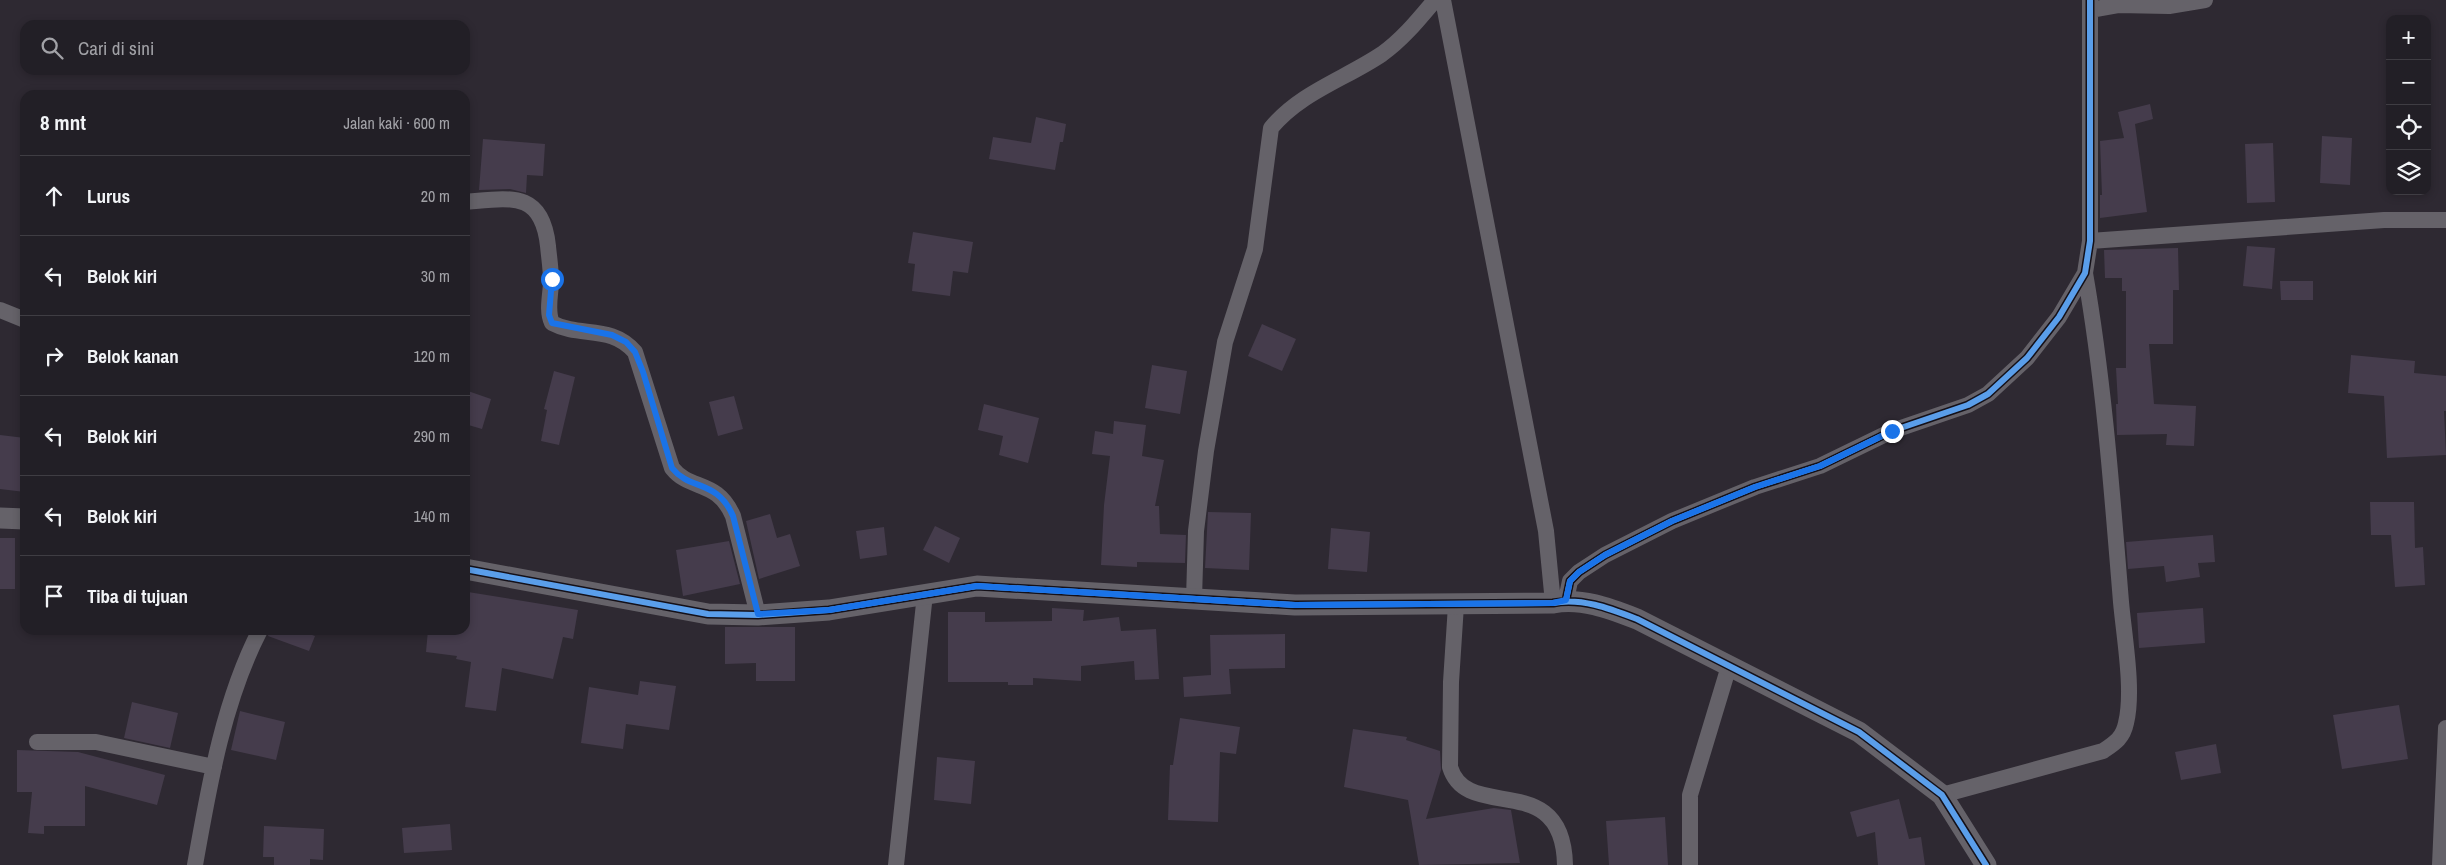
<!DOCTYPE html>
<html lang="id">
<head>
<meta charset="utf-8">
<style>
	body { margin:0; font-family:"Archivo Narrow",sans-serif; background:#2e2c32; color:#f1f3f6 }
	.controls { position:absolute; right:15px; top:15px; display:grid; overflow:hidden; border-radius:10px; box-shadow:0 2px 8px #0003 }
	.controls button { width:45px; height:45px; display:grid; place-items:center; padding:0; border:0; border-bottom:1px solid #3f3d43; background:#221f26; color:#f1f3f6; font:25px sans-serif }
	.stop { position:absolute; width:15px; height:15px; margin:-11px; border:4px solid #1a73e8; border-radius:50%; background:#fff }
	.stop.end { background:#1a73e8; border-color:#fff; box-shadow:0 1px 5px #0008 }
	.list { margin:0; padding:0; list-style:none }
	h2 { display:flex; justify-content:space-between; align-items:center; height:65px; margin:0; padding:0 20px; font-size:21px }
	h2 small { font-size:16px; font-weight:400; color:#a2a2a7 }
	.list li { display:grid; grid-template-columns:32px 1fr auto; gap:15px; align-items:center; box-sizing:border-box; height:80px; padding:0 20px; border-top:1px solid #3f3d43 }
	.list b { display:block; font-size:19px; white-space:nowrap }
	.list em { font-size:16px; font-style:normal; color:#a2a2a7 }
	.icon { flex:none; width:28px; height:28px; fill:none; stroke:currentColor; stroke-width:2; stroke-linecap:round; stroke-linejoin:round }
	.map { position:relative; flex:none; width:2446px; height:865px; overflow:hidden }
	.search { position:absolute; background:#221f26; box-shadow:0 2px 8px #0003; left:20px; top:20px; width:450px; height:55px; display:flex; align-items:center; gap:12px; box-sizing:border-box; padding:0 18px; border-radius:15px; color:#a2a2a7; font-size:19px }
	.panel { position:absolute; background:#221f26; box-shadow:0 2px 8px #0003; left:20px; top:90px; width:450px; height:545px; border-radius:15px }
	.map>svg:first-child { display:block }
</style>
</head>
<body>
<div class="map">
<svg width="2446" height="865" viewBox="0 0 2446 865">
	<rect width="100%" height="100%" fill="#2e2932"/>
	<path fill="#453c4c" d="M2150,104L2153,119L2135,124L2147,212L2100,218V195H2102L2100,141L2124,138L2118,112Z
		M1036,117L1066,124L1063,142H1060L1055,170L989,159L993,137L1031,143Z
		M2322,136L2352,138L2350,185L2320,183Z
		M483,139L545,144L543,176L527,175L526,193L510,189L479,190Z
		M2273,143L2275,202L2247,203L2245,144Z
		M913,232L973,242L968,273L953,271L950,296L912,291L915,264L908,263Z
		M2247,246L2275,248L2272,289L2243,286Z
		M2178,248L2179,290H2173V344H2149L2154,404L2196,406L2194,446L2166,445L2167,434L2117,435L2116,404H2118L2116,368H2126V291H2122V278H2105L2104,250Z
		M2280,281H2313V300H2281Z
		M1262,324L1296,339L1282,371L1248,356Z
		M2351,355L2415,361L2414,373L2446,376V411H2444L2446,455L2387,458L2384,396L2348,393Z
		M1152,365L1187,371L1180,414L1145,408Z
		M554,371L575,377L559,445L541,441L547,410L544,409Z
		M465,390L491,399L482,429L465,424Z
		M734,396L743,429L718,436L709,402Z
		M984,404L1039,418L1028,463L999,455L1003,436L978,430Z
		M1114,421L1146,425L1142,456L1164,460L1155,506H1159L1160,534L1186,535L1185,563L1137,562V567L1101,565L1104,505L1110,456L1092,454L1095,431L1113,434Z
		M0,435L25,438V492L0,489Z
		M2370,502H2414L2415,548L2423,547L2425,585L2395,587L2391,535H2371Z
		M1208,512L1251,513L1249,570L1205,568Z
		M770,514L777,538L790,534L800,566L759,579L746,521Z
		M935,526L960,538L949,563L923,550Z
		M884,527L887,555L860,559L856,531Z
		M1331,528L1370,532L1367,572L1328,569Z
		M2213,535L2215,562L2198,563L2200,577L2166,582L2164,566L2128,569L2126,542Z
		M0,538H15V589H0Z
		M729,541L740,584L683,596L676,550Z
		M468,592L578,610L573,639L563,637L553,679L502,668L496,711L465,707L471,662L456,659L457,656L426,652L428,630H465Z
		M1052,608L1084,610L1083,621L1119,617L1121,631L1156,629L1159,679L1135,680L1134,661L1081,666V681L1033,678V685H1008V682H948V612H985V622L1052,621Z
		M2203,608L2205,643L2139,648L2137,613Z
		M725,627H795V681H756V663L725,664Z
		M270,630H298L315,636L309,651L268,636Z
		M1285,634V668L1229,669L1231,694L1184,697L1183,677L1211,675L1210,635Z
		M640,681L676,686L669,730L626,724L623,749L581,743L589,687L638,695Z
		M132,702L178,713L170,748L124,738Z
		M2399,705L2408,759L2342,769L2333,715Z
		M240,711L285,722L276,760L231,750Z
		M1180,718L1240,727L1236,754L1220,752L1218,822L1168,820L1170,765H1173Z
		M1353,729L1407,737L1406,740L1440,751L1441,770L1426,819L1494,808L1511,810L1520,863L1419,865L1408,800L1344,787Z
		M2216,744L2221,773L2181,780L2175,752Z
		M17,750L78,752L165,775L157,805L85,786V826H44V834L28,833L32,792H17Z
		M937,757L975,761L971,804L934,800Z
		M1899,799L1909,839L1921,837L1925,865H1878L1875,832L1857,837L1850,812Z
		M1665,817L1668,865H1609L1606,821Z
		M450,824L452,850L404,853L402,828Z
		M264,826L324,829L323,860L310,859V865H274V857H263Z"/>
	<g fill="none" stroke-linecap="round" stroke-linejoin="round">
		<path stroke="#656269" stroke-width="16" d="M1443,0L1546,531L1553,603
			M2090,10L2118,5L2169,6L2205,0
			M465,202C510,198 542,190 548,246C549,257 551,269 551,281C551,294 546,310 552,323C580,338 611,324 635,352L672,468C690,491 717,479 733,516L758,615
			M2090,241L2384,220H2446
			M0,310L25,320
			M1194,599L1196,531L1206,451L1225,342L1255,249L1271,128C1301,92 1345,79 1382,54C1403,39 1419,19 1435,0
			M1566,600L1570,581L1579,572L1605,555L1672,521L1755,487L1820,466L1892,431L1968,405L1988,394L2027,358L2059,317L2085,273L2090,241V0
			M1456,605L1451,682L1450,767C1467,824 1563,767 1565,865
			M37,742H96L214,767
			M1942,795L2103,751C2115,743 2123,738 2126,723C2134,691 2124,636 2121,602C2112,492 2104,382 2085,273
			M195,865C209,786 223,702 260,630
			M896,865L925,594
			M1690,865V795L1729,666
			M2440,865L2446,728"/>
		<path stroke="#656269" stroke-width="21" d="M0,518L25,519
			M465,569L708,614L758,615L829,610L977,586L1295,605L1553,603C1581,597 1611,609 1637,619L1859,732L1942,795L1986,865"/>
		<defs>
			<path id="cycleway" d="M465,569L708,614L758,615L829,610L977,586L1295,605L1553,603C1581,597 1611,609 1637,619L1859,732L1942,795L1986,865
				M1566,600L1570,581L1579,572L1605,555L1672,521L1755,487L1820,466L1892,431L1968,405L1988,394L2027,358L2059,317L2085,273L2090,241V0"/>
		</defs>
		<use href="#cycleway" stroke="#141018" stroke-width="9"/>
		<use href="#cycleway" stroke="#5a9eea" stroke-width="6"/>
	</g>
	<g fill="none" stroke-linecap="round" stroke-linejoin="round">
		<path stroke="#1a73e8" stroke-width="6" d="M552,279L549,315L552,323L612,335L626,342L635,352L643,372L672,468C690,491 717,479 733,516L758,614L829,610L977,586L1295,605L1553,603L1566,600L1570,581L1579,572L1605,555L1672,521L1755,487L1820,466L1892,431"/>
	</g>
</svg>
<div class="controls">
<button>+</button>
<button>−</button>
<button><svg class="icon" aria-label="locate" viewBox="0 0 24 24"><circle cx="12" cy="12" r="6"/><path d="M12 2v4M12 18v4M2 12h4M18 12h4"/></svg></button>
<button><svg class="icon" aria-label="layers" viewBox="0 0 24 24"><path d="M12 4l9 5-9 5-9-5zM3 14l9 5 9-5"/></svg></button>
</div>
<div class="stop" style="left:552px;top:279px"></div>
<div class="stop end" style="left:1892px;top:431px"></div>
<div class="search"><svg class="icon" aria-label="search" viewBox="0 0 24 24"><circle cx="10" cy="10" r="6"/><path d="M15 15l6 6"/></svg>Cari di sini</div>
<section class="panel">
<h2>8 mnt<small>Jalan kaki · 600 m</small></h2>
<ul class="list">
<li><svg class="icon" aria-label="ahead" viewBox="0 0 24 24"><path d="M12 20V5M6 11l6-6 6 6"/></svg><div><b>Lurus</b></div><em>20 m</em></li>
<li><svg class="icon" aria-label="left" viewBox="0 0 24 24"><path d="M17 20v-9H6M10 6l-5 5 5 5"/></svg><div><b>Belok kiri</b></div><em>30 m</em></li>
<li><svg class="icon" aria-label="right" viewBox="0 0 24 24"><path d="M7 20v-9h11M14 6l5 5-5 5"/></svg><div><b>Belok kanan</b></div><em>120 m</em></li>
<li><svg class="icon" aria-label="left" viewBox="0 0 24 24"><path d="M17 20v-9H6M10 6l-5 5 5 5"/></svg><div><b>Belok kiri</b></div><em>290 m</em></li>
<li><svg class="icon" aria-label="left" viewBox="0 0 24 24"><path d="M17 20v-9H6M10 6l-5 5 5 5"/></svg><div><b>Belok kiri</b></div><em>140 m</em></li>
<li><svg class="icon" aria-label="arrive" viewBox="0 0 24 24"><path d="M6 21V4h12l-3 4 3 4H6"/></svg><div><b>Tiba di tujuan</b></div></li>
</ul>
</section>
</div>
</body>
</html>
